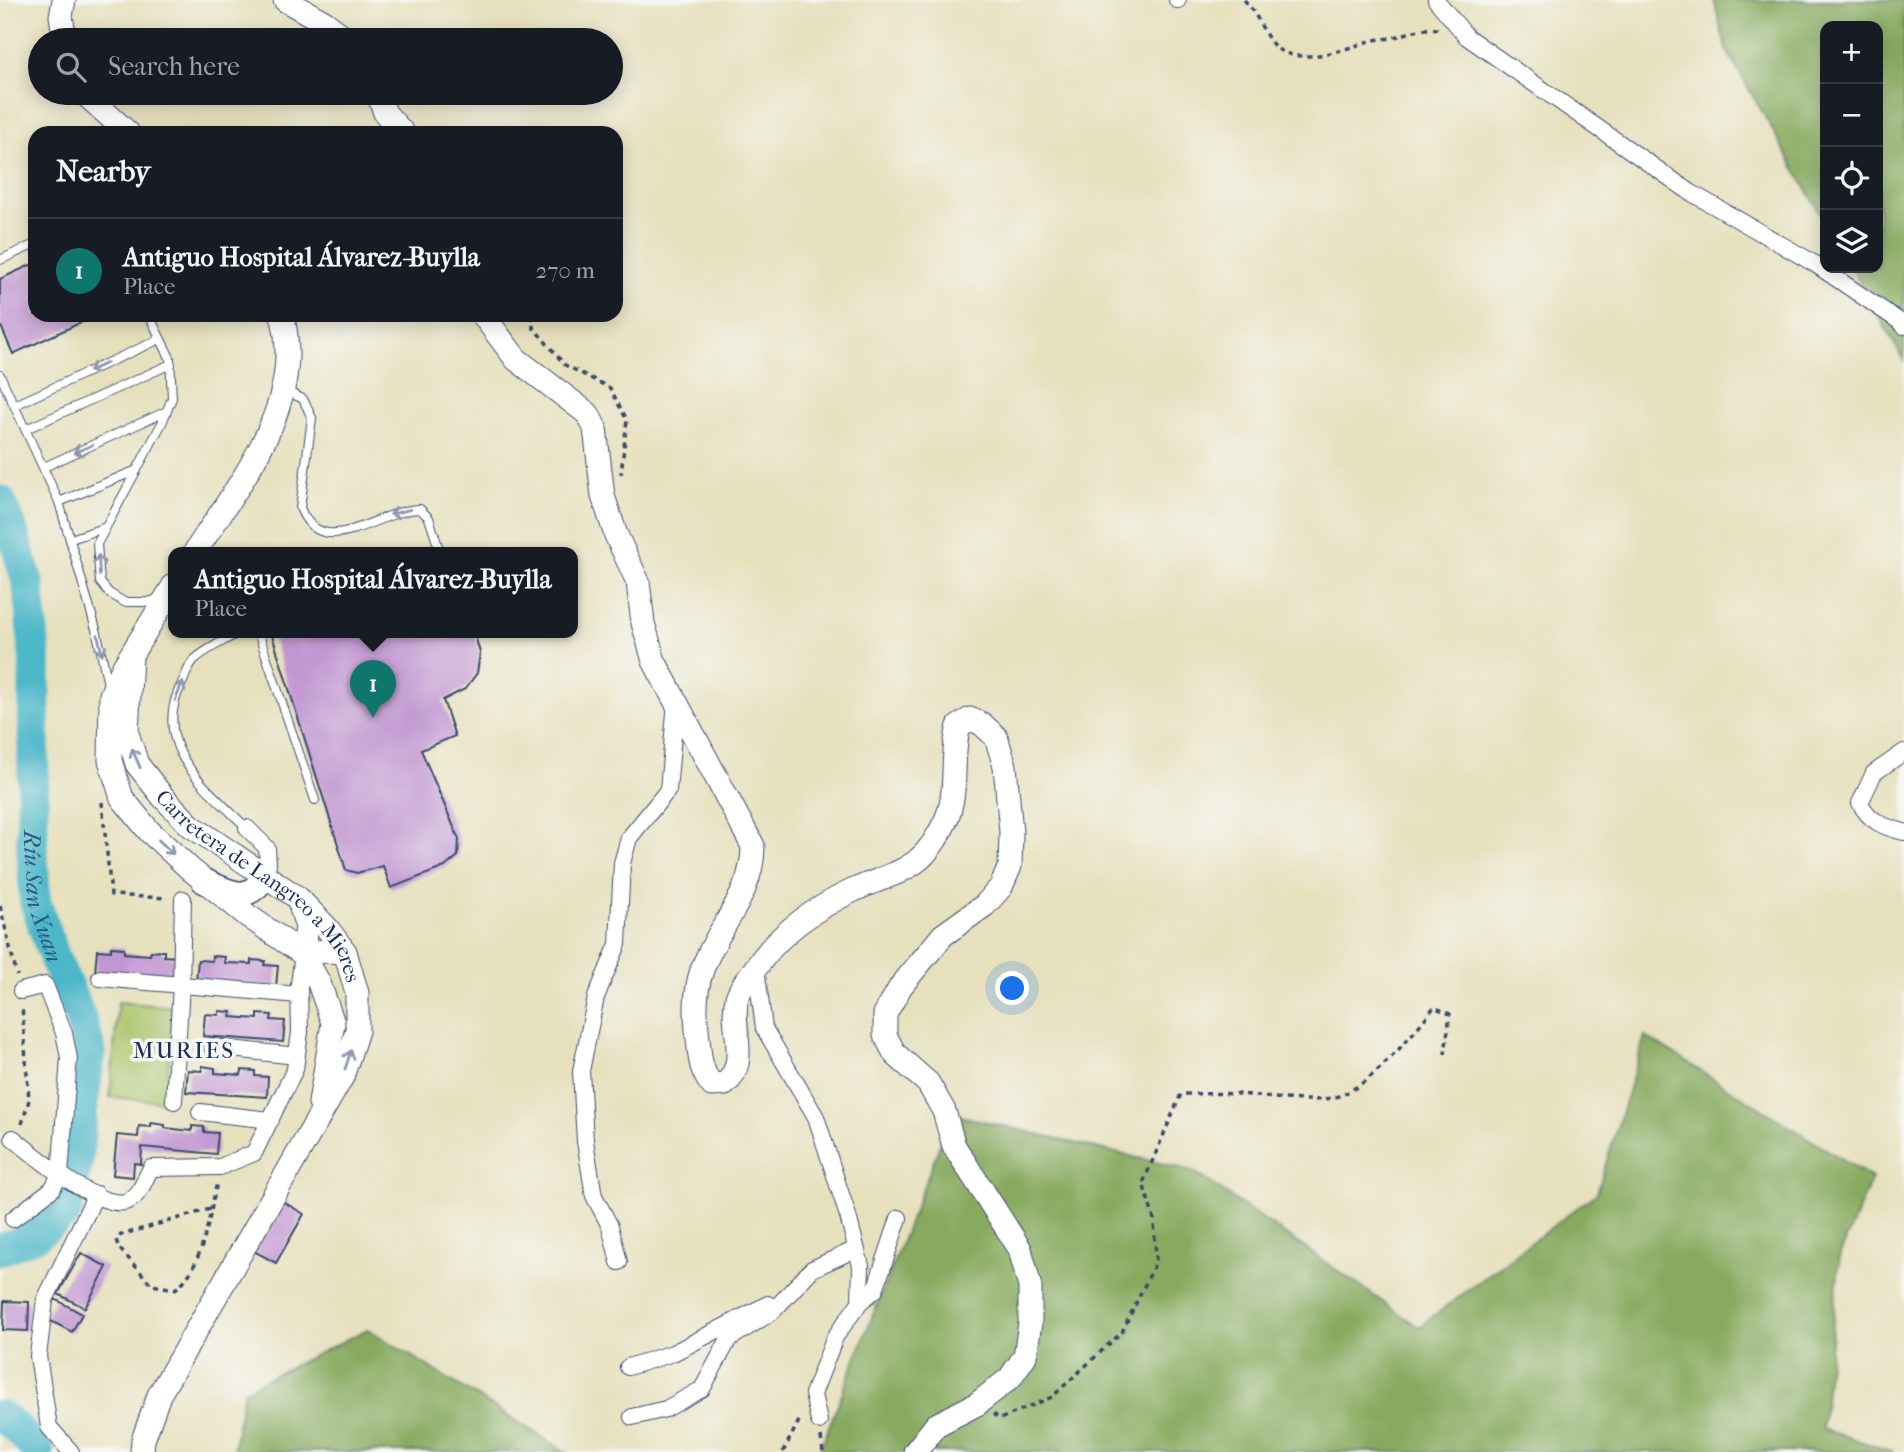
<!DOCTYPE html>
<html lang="en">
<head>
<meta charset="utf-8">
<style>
	body { margin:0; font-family:"IM FELL French Canon",serif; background:#242831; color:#f1f3f6 }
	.controls { position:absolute; right:21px; top:21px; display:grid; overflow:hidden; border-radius:14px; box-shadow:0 4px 18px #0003 }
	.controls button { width:63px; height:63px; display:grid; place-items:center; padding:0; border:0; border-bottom:2px solid #363941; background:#171b24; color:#f1f3f6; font:35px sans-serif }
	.you { position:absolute; left:1013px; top:989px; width:24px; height:24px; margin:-18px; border:5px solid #fff; border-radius:50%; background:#1a73e8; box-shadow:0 0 0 10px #1a73e833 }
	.badge { display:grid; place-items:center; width:46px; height:46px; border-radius:50%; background:#0f766e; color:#fff; font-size:23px; font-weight:700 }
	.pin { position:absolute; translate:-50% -58px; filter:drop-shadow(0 2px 4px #0008) }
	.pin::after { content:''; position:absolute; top:37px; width:24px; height:21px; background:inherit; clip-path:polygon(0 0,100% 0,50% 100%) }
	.popup { position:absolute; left:168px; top:547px; width:410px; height:91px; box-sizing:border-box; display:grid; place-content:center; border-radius:14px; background:#171b24; filter:drop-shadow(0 2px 5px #0005); font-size:23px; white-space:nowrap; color:#9ea1a6 }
	.popup b { font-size:26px; color:#f1f3f6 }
	.popup::after { content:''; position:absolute; left:50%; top:100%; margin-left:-14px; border:14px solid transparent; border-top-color:#171b24 }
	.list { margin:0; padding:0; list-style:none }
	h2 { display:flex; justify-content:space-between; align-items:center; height:91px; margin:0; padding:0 28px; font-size:30px }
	h2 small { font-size:23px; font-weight:400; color:#9ea1a6 }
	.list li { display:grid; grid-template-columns:46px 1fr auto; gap:21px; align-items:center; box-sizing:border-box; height:105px; padding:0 28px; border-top:2px solid #363941 }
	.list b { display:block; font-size:26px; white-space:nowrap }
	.list p { margin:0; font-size:23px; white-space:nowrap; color:#9ea1a6 }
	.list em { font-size:23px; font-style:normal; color:#9ea1a6 }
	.icon { flex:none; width:38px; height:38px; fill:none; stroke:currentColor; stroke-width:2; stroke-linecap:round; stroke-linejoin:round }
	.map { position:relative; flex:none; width:1904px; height:1452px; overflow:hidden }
	.search { position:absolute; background:#171b24; box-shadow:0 4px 18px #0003; left:28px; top:28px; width:595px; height:77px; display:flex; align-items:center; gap:18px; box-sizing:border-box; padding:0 24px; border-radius:38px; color:#9ea1a6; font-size:26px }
	.panel { position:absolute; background:#171b24; box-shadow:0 4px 18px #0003; left:28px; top:126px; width:595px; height:196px; border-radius:21px }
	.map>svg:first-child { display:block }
</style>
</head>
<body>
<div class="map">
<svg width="1904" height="1452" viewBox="0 0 1904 1452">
	<rect width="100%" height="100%" fill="#f6f6f2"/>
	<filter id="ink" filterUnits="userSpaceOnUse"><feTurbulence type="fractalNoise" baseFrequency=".0143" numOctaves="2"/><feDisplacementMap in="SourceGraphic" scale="14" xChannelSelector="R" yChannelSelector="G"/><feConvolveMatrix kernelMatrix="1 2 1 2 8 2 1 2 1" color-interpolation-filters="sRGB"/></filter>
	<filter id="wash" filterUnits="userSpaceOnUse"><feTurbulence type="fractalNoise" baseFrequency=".00686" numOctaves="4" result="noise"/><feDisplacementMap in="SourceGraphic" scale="28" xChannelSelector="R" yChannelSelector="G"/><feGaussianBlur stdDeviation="1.57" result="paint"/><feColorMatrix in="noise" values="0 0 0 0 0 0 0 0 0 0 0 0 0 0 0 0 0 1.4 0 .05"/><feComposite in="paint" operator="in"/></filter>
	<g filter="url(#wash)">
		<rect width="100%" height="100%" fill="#e6e0bc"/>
		<path fill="#aac46a" stroke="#627a64" stroke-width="2" d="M118,1002L174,1007L166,1102L110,1097Z"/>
		<path fill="#87aa5e" stroke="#516c5e" stroke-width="2" d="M1714,0H1904V361L1852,268H1878V26H1825V221L1726,49Z
			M1645,1036L1872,1178L1840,1254L1822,1429L1894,1452H819L952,1114L1193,1171L1419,1327L1597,1193Z
			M368,1329L566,1452H233L244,1390Z"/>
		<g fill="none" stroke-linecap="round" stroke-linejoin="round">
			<g stroke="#4cb7c9" stroke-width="32">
				<path id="s1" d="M0,501L11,526L28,584L35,659L32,845L35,901L55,959L79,1014L90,1050L82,1109L77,1162L66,1212L35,1236L0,1250"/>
				<path d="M0,1416L18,1429L38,1452"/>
			</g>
		</g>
		<g id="blocks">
			<path fill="#c197d2" d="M35,263V315H97L13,354L0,324V279Z
				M271,632H474L480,653L477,673L465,689L443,700L455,736L421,750L459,839L458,856L445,867L391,888L383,866L357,873L346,870Z
				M111,947L124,948V953L150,955L151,951H164V956L177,957L176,978L95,972L97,950L111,951Z
				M212,956L225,957L224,963L251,964V960L265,961L264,965L278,966L276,987L196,982L198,960L212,961Z
				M219,1011L232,1012L231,1017L258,1019V1014L272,1015L271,1020L285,1021L283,1042L203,1036L205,1014L219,1015Z
				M202,1066L215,1068V1073L241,1075L242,1070L255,1071V1076L268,1077L267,1097L186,1092L188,1070L202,1071Z
				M151,1123L165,1125V1128L192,1131V1126L204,1127V1132L218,1133L216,1154L142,1147L141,1164L134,1163L133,1177L113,1175L117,1135L138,1137L139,1126L151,1127Z
				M280,1200L304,1214L276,1263L252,1250Z
				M81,1253L107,1267L85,1308L58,1294Z
				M55,1299L82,1314L72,1332L45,1318Z
				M4,1301L29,1302L28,1331L3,1330Z"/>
		</g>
	</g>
	<g filter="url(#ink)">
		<use href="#blocks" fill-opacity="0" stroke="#394a6c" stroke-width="2"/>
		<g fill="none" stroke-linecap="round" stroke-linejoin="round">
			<defs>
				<path id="lane" d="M0,260L35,244
					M149,315L170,358L172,398L162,423L97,544L100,582L109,593L124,602H148L161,598
					M0,375L59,502L97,633L108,685
					M284,390L303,399L312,418L300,508C323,564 379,509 420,509L429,518L440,552
					M15,405L160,339
					M26,429L171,364
					M44,467L167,411
					M59,502L137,470
					M71,539L106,527
					M239,632C225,641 205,649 193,661C188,667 185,678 181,685C150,748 208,789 247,828
					M258,632L315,800"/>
				<path id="street" d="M1177,0H1178
					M1436,0L1467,37L1690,192L1815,264L1899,321L1904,326
					M1904,752L1874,773L1860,803C1870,822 1884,827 1904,832
					M247,828L267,848L268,864L265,876
					M756,968L764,1028L816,1117L848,1216L861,1266L860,1302L875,1290L899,1218
					M100,978L299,995
					M212,1047L297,1056
					M174,1101L181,985L183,899
					M200,1112L271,1120
					M13,1138C35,1156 97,1208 125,1202C140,1198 144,1180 151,1168L220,1167L254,1153L295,1069L300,1032L299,984L303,954
					M13,1219L52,1189L60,1175L69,1058L64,1033L45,985L21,991
					M619,1262L610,1226L594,1196L585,1141L581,1071L596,997L618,944L622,863L629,838L668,790L676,702
					M628,1367L673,1353L768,1304
					M632,1417L666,1409L702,1389L729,1339L772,1312L812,1269L856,1249
					M819,1421L813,1394L835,1337L860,1302
					M71,1452L49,1427L38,1356L45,1300L96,1194"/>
				<g id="secondary">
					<path d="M64,0L61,16L65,40"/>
					<path d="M285,0L324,22L348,40"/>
					<path d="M84,93L128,133"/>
					<path d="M378,93L385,113L403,133"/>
					<path d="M483,315L516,359L588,414L595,428L603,496L616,535L638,582L643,623L654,661L753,846C753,896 718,925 702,970C694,992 695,1016 698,1039C700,1057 700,1070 712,1085L725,1084C751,1062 729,1026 737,998C741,984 755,970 763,958C786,928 818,907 852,891C898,870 922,873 946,820C959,790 950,757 959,726L970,719L982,724L996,737L1005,766L1011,832L1010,866L1001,887L985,905L943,935L901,986L885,1014V1035L895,1054L928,1083L944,1111L954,1146L1020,1249L1030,1287V1323L1025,1356L1010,1378L977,1404L936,1425L915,1452"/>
					<path d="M195,552C240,482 306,403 282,315"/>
					<path d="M174,585L123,668L111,695L110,760L122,798L149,831L190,869L248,916L303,954L319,983L333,1023L320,1103"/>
					<path id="s2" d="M131,656L127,733L137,764L163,797L190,825L298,898L327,928L345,952L357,993V1031L342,1077L159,1395L143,1440L142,1452"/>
					<path d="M299,901L307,927L303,954L325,951L345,952"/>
				</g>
				<path id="primary" d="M204,881C230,892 247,905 265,876"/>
			</defs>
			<use href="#lane" stroke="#394a6c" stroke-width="10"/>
			<use href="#street" stroke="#394a6c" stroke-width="18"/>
			<use href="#secondary" stroke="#394a6c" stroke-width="25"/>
			<use href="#primary" stroke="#394a6c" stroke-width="27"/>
			<path stroke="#394a6c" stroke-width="3.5" stroke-dasharray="5 5" stroke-linecap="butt" d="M1244,0C1259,13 1265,43 1281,51C1306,64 1345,49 1370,41C1376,39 1384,39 1391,38C1407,34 1421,27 1438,29
				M532,315L533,327L565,365L610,388L627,420L621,474
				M102,802L111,895L167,898
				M0,906L17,976
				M22,1124L29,1100L22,1007
				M210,1209L121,1235L116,1240L119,1248L152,1285L175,1289C203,1270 209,1215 217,1183
				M993,1414L1000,1419L1052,1397L1122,1332L1156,1262L1154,1219L1143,1183L1181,1094C1200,1094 1220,1093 1240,1094C1269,1097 1302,1103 1331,1098C1367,1092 1413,1034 1434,1007L1450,1014L1445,1054
				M821,1437L823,1452
				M783,1452L801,1417"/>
			<use href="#lane" stroke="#fff" stroke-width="8"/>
			<use href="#street" stroke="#fff" stroke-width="16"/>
			<use href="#secondary" stroke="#fff" stroke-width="23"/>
			<use href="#primary" stroke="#fff" stroke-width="24"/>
		</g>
		<defs><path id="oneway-shaft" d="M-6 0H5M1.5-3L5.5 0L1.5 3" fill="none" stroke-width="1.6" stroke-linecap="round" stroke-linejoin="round" transform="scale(1.75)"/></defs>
		<g stroke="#8d97ae">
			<use href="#oneway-shaft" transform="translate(98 367) rotate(155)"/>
			<use href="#oneway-shaft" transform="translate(83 449) rotate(156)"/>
			<use href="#oneway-shaft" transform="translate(400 512) rotate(166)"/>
			<use href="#oneway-shaft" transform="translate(99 565) rotate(-93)"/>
			<use href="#oneway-shaft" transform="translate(100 645) rotate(78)"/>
			<use href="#oneway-shaft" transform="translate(179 691) rotate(-68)"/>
			<use href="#oneway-shaft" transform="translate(136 758) rotate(-113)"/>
			<use href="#oneway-shaft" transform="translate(166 847) rotate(43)"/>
			<use href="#oneway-shaft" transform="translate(348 1060) rotate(-72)"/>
		</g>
	</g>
	<g text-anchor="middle" stroke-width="7" stroke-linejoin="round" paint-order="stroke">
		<g font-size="21" fill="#1b2f5e" stroke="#f6f6f2">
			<text dy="7" stroke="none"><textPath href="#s2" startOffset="285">Carretera de Langreo a Mieres</textPath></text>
		</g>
		<g font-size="23" font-style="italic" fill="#2a587e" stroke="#f6f6f2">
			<text dy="8" stroke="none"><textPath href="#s1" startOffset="402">Ríu San Xuan</textPath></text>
		</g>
		<g font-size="23" letter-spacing="2" fill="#1b2f5e" stroke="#f6f6f2">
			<text x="184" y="1058">MURIES</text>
		</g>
	</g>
</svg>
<div class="controls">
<button>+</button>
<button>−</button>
<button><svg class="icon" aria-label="locate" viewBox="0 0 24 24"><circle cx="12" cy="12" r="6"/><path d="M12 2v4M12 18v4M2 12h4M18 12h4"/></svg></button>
<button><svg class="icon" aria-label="layers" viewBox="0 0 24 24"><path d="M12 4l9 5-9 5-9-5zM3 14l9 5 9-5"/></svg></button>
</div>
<div class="you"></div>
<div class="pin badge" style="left:373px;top:718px">1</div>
<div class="popup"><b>Antiguo Hospital Álvarez-Buylla</b>Place</div>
<div class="search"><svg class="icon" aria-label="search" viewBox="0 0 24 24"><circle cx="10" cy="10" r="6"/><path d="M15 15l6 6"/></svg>Search here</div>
<section class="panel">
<h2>Nearby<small></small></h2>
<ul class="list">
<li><span class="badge">1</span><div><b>Antiguo Hospital Álvarez-Buylla</b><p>Place</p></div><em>270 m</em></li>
</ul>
</section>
</div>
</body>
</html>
